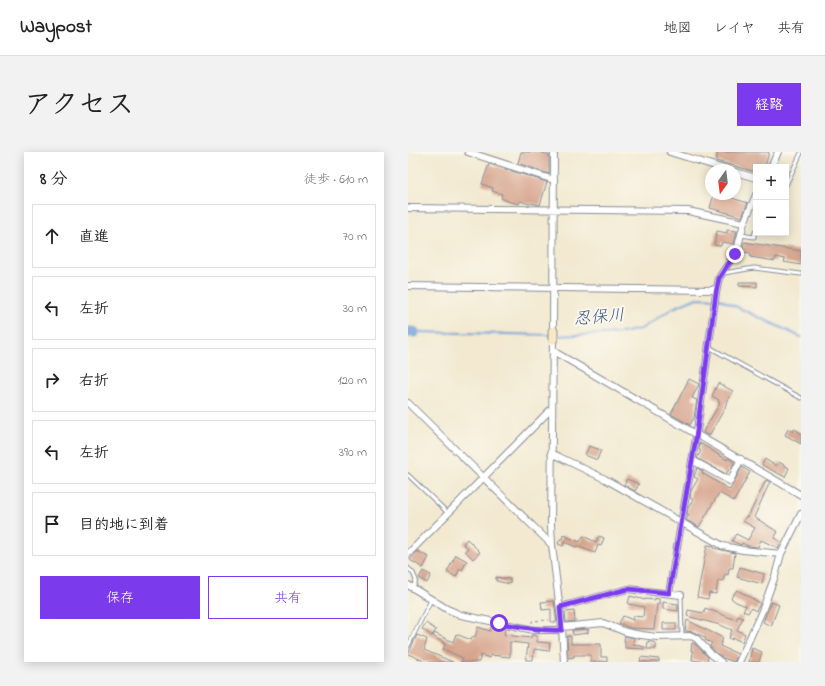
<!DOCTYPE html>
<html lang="ja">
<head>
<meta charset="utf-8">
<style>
	body { margin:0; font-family:"Indie Flower","Klee One",sans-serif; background:#f2f2f2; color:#222 }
	.controls { position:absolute; right:12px; top:12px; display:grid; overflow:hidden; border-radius:0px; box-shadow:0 2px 10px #0003 }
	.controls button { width:36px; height:36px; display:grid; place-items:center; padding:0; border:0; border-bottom:1px solid #e0e0e0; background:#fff; color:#222; font:20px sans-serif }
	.compass { position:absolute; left:297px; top:12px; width:36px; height:36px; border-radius:50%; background:#fff; box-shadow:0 2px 10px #0003; rotate:194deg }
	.stop { position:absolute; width:12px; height:12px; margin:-9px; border:3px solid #7c3aed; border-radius:50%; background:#fff }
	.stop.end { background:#7c3aed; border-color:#fff; box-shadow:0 1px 4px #0008 }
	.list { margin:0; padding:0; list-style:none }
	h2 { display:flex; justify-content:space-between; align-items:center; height:52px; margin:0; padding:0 16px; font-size:17px }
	h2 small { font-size:13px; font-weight:400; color:#767676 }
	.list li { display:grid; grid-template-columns:26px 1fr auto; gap:12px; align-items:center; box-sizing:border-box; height:64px; margin:0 8px 8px; padding:0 8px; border:1px solid #e0e0e0; border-radius:0px }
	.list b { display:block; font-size:15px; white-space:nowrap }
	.list em { font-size:13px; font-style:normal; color:#767676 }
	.actions { display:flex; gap:8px; padding:12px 16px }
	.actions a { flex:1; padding:9px 0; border:1px solid #7c3aed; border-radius:0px; text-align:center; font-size:14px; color:#7c3aed }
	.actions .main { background:#7c3aed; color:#fff }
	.icon { flex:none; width:22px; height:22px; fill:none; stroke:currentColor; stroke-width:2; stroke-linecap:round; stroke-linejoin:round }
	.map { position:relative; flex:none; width:393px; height:510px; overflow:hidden; border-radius:0px }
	header { display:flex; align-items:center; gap:24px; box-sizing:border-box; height:56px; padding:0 20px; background:#fff; border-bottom:1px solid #e0e0e0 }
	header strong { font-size:19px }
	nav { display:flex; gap:22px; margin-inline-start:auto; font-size:14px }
	.intro { display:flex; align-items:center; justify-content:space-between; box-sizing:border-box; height:96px; padding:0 24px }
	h1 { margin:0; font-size:28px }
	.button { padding:10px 18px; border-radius:0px; background:#7c3aed; color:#fff; font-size:14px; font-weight:700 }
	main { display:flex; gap:24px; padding:0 24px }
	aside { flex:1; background:#fff; border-radius:0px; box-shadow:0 2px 10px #0003 }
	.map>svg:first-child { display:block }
</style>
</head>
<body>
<header>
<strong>Waypost</strong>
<nav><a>地図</a><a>レイヤ</a><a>共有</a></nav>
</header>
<div class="intro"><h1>アクセス</h1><a class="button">経路</a></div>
<main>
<aside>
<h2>8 分<small>徒歩 · 610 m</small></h2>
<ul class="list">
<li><svg class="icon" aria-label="ahead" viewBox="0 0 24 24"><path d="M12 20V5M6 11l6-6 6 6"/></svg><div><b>直進</b></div><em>70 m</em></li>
<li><svg class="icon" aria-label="left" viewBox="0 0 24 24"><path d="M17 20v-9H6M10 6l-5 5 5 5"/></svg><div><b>左折</b></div><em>30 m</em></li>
<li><svg class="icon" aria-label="right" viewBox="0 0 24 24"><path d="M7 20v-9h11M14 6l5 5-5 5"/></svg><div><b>右折</b></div><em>120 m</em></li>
<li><svg class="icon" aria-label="left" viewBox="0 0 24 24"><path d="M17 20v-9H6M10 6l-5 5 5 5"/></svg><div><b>左折</b></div><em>390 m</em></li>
<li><svg class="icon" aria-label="arrive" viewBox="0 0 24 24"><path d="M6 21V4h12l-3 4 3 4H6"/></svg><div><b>目的地に到着</b></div></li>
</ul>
<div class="actions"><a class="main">保存</a><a>共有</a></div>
</aside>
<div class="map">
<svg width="393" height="510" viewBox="0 0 393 510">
	<rect width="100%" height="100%" fill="#fbf7ec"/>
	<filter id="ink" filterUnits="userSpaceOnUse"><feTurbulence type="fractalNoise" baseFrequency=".025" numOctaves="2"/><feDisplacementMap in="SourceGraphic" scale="8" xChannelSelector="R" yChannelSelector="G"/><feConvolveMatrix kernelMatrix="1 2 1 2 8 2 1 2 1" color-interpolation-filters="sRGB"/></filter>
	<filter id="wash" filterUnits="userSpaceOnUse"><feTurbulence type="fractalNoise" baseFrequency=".012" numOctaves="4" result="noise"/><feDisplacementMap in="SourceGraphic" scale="16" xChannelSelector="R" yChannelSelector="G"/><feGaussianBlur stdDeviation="0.9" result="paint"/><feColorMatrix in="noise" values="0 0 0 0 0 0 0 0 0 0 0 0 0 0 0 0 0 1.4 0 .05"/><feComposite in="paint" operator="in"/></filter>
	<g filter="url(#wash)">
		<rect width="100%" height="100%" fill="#f2e9d0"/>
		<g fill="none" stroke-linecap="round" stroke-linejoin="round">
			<path stroke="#709fd9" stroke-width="2" d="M6,180L143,183
				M147,184L213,181L233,177L265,156L289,146L312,147L393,185"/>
			<path stroke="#709fd9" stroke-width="11" d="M0,180H6"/>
		</g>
		<g id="blocks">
			<path fill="#d5a28b" d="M113,0H131L141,3V22L110,11Z
				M310,0H361L357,15H348V20L308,9Z
				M81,12L139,30L132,53L123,51L122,52L112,49L111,52L102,50L93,46L94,42L84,39L85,36L74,32Z
				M306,42H311L340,51L334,65L302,56Z
				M319,78L329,79L326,92L314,90L313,94L306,93L309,79L319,81Z
				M336,90L393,99V113L376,110L377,107L368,105L367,109L342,105L343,101L335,100Z
				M331,130H349V135L331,134Z
				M281,227L291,232L284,246L289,248L286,265L282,273L263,262Z
				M310,231L325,239L317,254H318L301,284L295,280L312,251L310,250L311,248L304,244Z
				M380,277L385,280L386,277L393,281V292L377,283Z
				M292,291L319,308L320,306L326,310L323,317L322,316L318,322L289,306L293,299L291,298Z
				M181,294L193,298L189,308L177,303Z
				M357,307L368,314L371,310L381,316L377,325L354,313Z
				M334,315L342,320L326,349L311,341L291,375L278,368L281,363L279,362L280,356L285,348L282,346L283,339L290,327L286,325L289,316L295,319L294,321L322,338Z
				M219,327L231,332L227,339L216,333Z
				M358,328L362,330L346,365L370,380L366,386L373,390L370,396L353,388L350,395L340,394L334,391L333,393L324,389L328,382L340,388L341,386L347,376L335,369L338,364L340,365Z
				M155,383L172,390L175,384L188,390L191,384L196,386L193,394L190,393L187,401L169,394L168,395L156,390L155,394L150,392L152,387H154Z
				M59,387L72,400L65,407L57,399L60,396L55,392Z
				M299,393L306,394V396L327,401L325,416H321L320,423L317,422L315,429L310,428L308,442L301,441L300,447L289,445Z
				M9,399L21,405L15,416L2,408Z
				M48,403L59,409L54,418L52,416L48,425L39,420Z
				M332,415L356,422L354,432L329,425Z
				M15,419L23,423L19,431L11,426Z
				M88,425L102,427V432L88,429Z
				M329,438L352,451L348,459L343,456L340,461L335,459L338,454L328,450L323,446Z
				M222,444L237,448V447L247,448V446L251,447V452H249L246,477L222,476L211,471L215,464L225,468V464L235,465L236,455L220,452Z
				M146,449L149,470H143V457L134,458L133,450Z
				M255,450L270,452V459L255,457Z
				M363,450L371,453L363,474L355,470Z
				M297,456L328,468L330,464L335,466L329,478L337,482L334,490L325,486L324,488L321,486L324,478L312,473L279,464L280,458L296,461Z
				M166,459L167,469L158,470L157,460Z
				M279,468L315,486L312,494L330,502L326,510L315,506L306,499L302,494L304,491L297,488L298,486L286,480L277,479Z
				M18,471L28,478L24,484L14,477Z
				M255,471H268V478H255Z
				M83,474L97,477L96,483L123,486V483L129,484V490L142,491L141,499L126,497L125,508H118L120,492L102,490V505L82,503V506L73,503L71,510H53L55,506L35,497L37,492L25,484L26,481L45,490L48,482L63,488L65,484L67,485L70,475L82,479Z
				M180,477V481L165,483L164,478Z
				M9,483L19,487L16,498L45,510H13L14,508L0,502Z
				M159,484H163V492H193V505H199V510H183V503H166V505L160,506Z
				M217,484L226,486L225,492L237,495V497L217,496V489H216Z
				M240,489L248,491V497H239Z
				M284,491L287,492L300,505L299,510L284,508L285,499H283Z
				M344,496L354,500L351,510H341Z
				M233,505L251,507V510H232Z"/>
		</g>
	</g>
	<g filter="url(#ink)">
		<use href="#blocks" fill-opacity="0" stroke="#868c97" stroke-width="1"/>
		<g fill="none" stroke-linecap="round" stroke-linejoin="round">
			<defs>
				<path id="lane" d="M378,33L393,1
					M333,83L346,85L347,80H348
					M316,121L346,116L393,122
					M301,195L393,246
					M0,323L40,361
					M0,416L5,421L8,428L5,436
					M273,444L274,484
					M0,494L23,448"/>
				<path id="street" d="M60,0L146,28
					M262,0L320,18
					M363,15L370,0
					M327,20L348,26
					M0,56L280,59L336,71
					M0,134L304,138L309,136
					M145,179L146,0
					M145,187L143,373L144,393L154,475L156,510
					M145,199L393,343
					M0,251L144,393
					M143,301L197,327L315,394L335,398L373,402
					M284,308L322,329L333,307
					M0,402L144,256
					M0,433L39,457L53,463L126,478H154
					M261,441L288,286L308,141L311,126L329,98L336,71L348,43
					M152,455L220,437L273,443
					M154,475L195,471L218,480L233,483L249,485L284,484L289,487L303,502L313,510
					M331,510L354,459L367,424L373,402L393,362"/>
				<path id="secondary" d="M145,187V179"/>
			</defs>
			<use href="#lane" stroke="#868c97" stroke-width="5"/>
			<use href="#street" stroke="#868c97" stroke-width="8"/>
			<use href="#secondary" stroke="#868c97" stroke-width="11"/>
			<path stroke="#868c97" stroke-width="1" stroke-dasharray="3 3" stroke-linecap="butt" d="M124,471V469L141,468"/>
			<use href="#lane" stroke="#fff" stroke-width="3"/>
			<use href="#street" stroke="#fff" stroke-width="6"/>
			<use href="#secondary" stroke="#f8e8c3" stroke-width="9"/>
		</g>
	</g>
	<g fill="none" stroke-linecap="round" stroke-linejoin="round" filter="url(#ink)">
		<path stroke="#7c3aed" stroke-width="5" d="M91,471C113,475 133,479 154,478L152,455L220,437L261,441L288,286L308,141L311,126L327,102"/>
	</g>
	<g text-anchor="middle" stroke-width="4" stroke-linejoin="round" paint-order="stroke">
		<g font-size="17" font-style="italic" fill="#395689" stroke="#fbf7ec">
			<text transform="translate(191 164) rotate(-5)" y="6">忍保川</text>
		</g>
	</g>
</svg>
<div class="controls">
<button>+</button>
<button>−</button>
</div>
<svg class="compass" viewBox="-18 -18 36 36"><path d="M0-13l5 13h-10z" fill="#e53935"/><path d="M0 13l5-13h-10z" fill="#767676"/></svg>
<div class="stop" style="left:91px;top:471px"></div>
<div class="stop end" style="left:327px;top:102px"></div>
</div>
</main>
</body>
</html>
